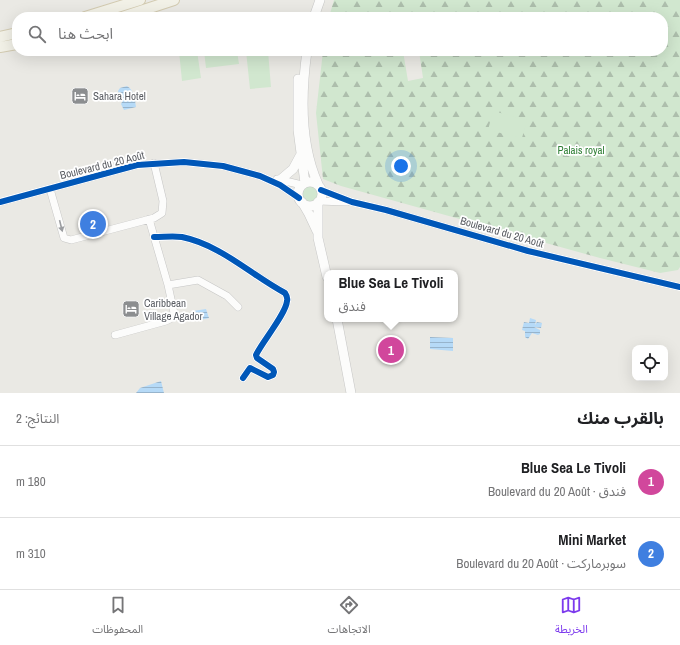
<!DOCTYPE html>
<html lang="ar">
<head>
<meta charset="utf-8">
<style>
	body { margin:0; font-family:"Archivo Narrow","Noto Sans Arabic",sans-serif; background:#f6f6f6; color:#202124; direction:rtl }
	.controls { position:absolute; right:12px; bottom:12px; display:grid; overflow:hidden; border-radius:8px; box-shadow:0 4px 16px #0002 }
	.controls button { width:36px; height:36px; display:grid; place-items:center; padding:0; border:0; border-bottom:1px solid #e0e0e0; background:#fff; color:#202124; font:20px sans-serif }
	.you { position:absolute; left:401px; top:166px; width:14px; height:14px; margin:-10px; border:3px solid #fff; border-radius:50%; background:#1a73e8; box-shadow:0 0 0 6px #1a73e833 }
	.badge { display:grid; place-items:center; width:26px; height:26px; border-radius:50%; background:#7c3aed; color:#fff; font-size:13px; font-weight:700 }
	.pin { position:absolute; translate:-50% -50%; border:2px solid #fff; box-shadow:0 1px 4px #0006 }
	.popup { position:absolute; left:324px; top:270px; width:134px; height:52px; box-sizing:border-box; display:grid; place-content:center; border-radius:8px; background:#fff; filter:drop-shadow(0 1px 3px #0005); font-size:13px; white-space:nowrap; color:#757577 }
	.popup b { font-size:15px; color:#202124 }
	.popup::after { content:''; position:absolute; left:50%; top:100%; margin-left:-8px; border:8px solid transparent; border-top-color:#fff }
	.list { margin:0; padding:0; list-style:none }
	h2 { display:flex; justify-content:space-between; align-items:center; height:52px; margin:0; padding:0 16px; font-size:17px }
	h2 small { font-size:13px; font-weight:400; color:#757577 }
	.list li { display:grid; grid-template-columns:26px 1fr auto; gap:12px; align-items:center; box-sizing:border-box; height:72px; padding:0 16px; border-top:1px solid #e0e0e0 }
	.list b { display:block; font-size:15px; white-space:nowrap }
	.list p { margin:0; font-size:13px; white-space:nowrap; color:#757577 }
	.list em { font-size:13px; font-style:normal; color:#757577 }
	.icon { flex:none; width:22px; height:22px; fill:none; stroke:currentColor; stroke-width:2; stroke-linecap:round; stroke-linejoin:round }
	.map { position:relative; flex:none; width:680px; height:393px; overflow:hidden; direction:ltr }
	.search { position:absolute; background:#fff; box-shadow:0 4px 16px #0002; left:12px; right:12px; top:12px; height:44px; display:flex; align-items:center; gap:10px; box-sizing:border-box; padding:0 14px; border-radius:16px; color:#757577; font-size:15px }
	.sheet { height:196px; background:#fff }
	nav { display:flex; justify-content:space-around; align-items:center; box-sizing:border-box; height:56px; border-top:1px solid #e0e0e0; background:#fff; font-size:11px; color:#757577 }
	nav a { display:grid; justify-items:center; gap:2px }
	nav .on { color:#7c3aed }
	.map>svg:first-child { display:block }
</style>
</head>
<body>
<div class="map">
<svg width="680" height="393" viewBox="0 0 680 393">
	<defs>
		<pattern id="forest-firs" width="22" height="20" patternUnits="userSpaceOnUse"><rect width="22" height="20" fill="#d1e7cf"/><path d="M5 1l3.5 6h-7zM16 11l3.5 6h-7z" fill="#adbeac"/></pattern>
		<pattern id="water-rules" width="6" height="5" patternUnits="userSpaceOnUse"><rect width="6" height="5" fill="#b6daf7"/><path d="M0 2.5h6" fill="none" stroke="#97b4cc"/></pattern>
	</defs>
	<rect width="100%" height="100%" fill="#eae9e4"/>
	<path fill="url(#forest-firs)" d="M334,0H680V267L678,270L660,273L600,258L341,186L323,179L316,113L323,51H403L408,81L423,78L419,51H663V17H329Z"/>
	<path fill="#d1e7cf" d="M179,51H197L201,78L182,81Z
		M204,51H237L239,64L206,68Z
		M246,51H268L271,87L250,89Z
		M493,111L527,120L522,138L488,130Z
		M302 194a8 8 0 1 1 16 0a8 8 0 1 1-16 0Z"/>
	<path fill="url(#water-rules)" d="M127,86C134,90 135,100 136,107L124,110L121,104L123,100L120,98L118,91L120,88Z
		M206,309L209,318L196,321L193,311Z
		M530,318L536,320L535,325L537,322L542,323L541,328L534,327L540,330V334L538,335L532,333L528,339L525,337V331L522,330L524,322L529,323Z
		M430,337L453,338V351L430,349Z
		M161,381L164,393H136L140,388Z"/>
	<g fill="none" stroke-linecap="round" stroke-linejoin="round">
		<defs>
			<path id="street" d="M277,179L302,185
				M50,189L64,238L71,240L154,218L162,213L163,201L154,163
				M321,190L352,202L386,210L528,251L680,287
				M319,201L346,202
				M0,202L137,165L184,162L223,166L260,176L280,185L299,198
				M149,219L168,285L198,280L227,296L238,307
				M154,237C164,237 173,236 182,237C221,245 251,275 285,293C287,296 288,298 287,301C286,314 262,342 256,355L257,358L273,369L274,372L273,375L268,377L250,368L243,378
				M115,335L166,321L172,318L174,313L168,285"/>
			<path id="secondary" d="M314,17L320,0
				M307,51C301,94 300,144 318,184
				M298,79V130L305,183
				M280,180L293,169L300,156
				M298 194a12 12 0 1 1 24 0a12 12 0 1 1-24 0Z
				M302,202L309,214L317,231
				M318,202V238L327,277
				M337,319L351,393"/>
			<path id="primary" d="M85,17L140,0
				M122,17L174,0
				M0,37L17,33
				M0,47L17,44"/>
		</defs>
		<use href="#street" stroke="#c6c6c5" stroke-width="8"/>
		<use href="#secondary" stroke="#c7c7c6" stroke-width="10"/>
		<use href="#primary" stroke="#d3cbb1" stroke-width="12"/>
		<use href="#street" stroke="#fcfcfb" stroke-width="7"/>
		<use href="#secondary" stroke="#fcfcfb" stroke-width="9"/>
		<use href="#primary" stroke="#f2f1e7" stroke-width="10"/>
		<defs>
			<path id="cycleway" d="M321,190L352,202L386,210L528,251L680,287
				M0,202L137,165L184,162L223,166L260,176L280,185L299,198
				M154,237C164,237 173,236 182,237C221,245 251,275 285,293C287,296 288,298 287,301C286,314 262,342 256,355L257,358L273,369L274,372L273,375L268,377L250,368L243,378"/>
		</defs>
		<use href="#cycleway" stroke="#fff" stroke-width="8"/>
		<use href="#cycleway" stroke="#0057b8" stroke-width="6"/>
	</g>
	<defs><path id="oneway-solid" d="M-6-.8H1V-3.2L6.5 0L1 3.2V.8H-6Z"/></defs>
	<use fill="#9b9da0" href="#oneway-solid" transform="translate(61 226) rotate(76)"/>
	<defs>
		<symbol id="hotel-square" viewBox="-11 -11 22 22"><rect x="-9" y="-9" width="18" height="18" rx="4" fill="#8c8e90" stroke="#fff"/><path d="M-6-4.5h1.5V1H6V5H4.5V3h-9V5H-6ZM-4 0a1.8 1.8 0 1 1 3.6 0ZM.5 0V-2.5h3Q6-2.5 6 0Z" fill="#fff"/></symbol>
	</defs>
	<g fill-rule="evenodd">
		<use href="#hotel-square" x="70" y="86" width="20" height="20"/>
		<use href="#hotel-square" x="121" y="299" width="20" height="20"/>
	</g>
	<g text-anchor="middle" stroke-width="3.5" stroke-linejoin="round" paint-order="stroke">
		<g font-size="11" fill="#5a5d63" stroke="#fff" text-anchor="start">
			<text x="93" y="100">Sahara Hotel</text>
			<text x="144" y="307">Caribbean<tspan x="144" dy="13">Village Agador</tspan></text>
		</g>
		<g font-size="11" fill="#328138" stroke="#fff">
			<text x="581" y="154">Palais royal</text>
		</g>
		<g font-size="11" fill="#5a5d63" stroke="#fff">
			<text transform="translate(102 165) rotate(-14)" y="4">Boulevard du 20 Août</text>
			<text transform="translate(502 232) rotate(16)" y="4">Boulevard du 20 Août</text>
		</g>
	</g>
</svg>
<div class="controls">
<button><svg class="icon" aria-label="locate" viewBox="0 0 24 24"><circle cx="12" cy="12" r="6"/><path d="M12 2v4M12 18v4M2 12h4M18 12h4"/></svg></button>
</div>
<div class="you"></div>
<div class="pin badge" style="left:391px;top:350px;background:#d1479c">1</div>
<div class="popup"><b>Blue Sea Le Tivoli</b>فندق</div>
<div class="pin badge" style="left:93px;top:224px;background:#3f7fe0">2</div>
<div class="search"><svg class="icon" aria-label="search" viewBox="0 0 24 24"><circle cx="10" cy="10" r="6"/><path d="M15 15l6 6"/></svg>ابحث هنا</div>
</div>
<section class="sheet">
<h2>بالقرب منك<small>النتائج: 2</small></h2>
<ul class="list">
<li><span class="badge" style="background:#d1479c">1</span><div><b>Blue Sea Le Tivoli</b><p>فندق · Boulevard du 20 Août</p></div><em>180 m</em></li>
<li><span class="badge" style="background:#3f7fe0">2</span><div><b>Mini Market</b><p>سوبرماركت · Boulevard du 20 Août</p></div><em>310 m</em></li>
</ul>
</section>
<nav>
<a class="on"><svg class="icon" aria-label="map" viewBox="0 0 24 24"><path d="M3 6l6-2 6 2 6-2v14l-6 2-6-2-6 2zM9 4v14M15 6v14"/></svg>الخريطة</a>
<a><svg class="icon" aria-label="directions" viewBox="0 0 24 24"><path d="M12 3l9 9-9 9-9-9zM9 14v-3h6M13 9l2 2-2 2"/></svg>الاتجاهات</a>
<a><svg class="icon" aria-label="saved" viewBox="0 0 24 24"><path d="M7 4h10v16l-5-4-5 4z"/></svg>المحفوظات</a>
</nav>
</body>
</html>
